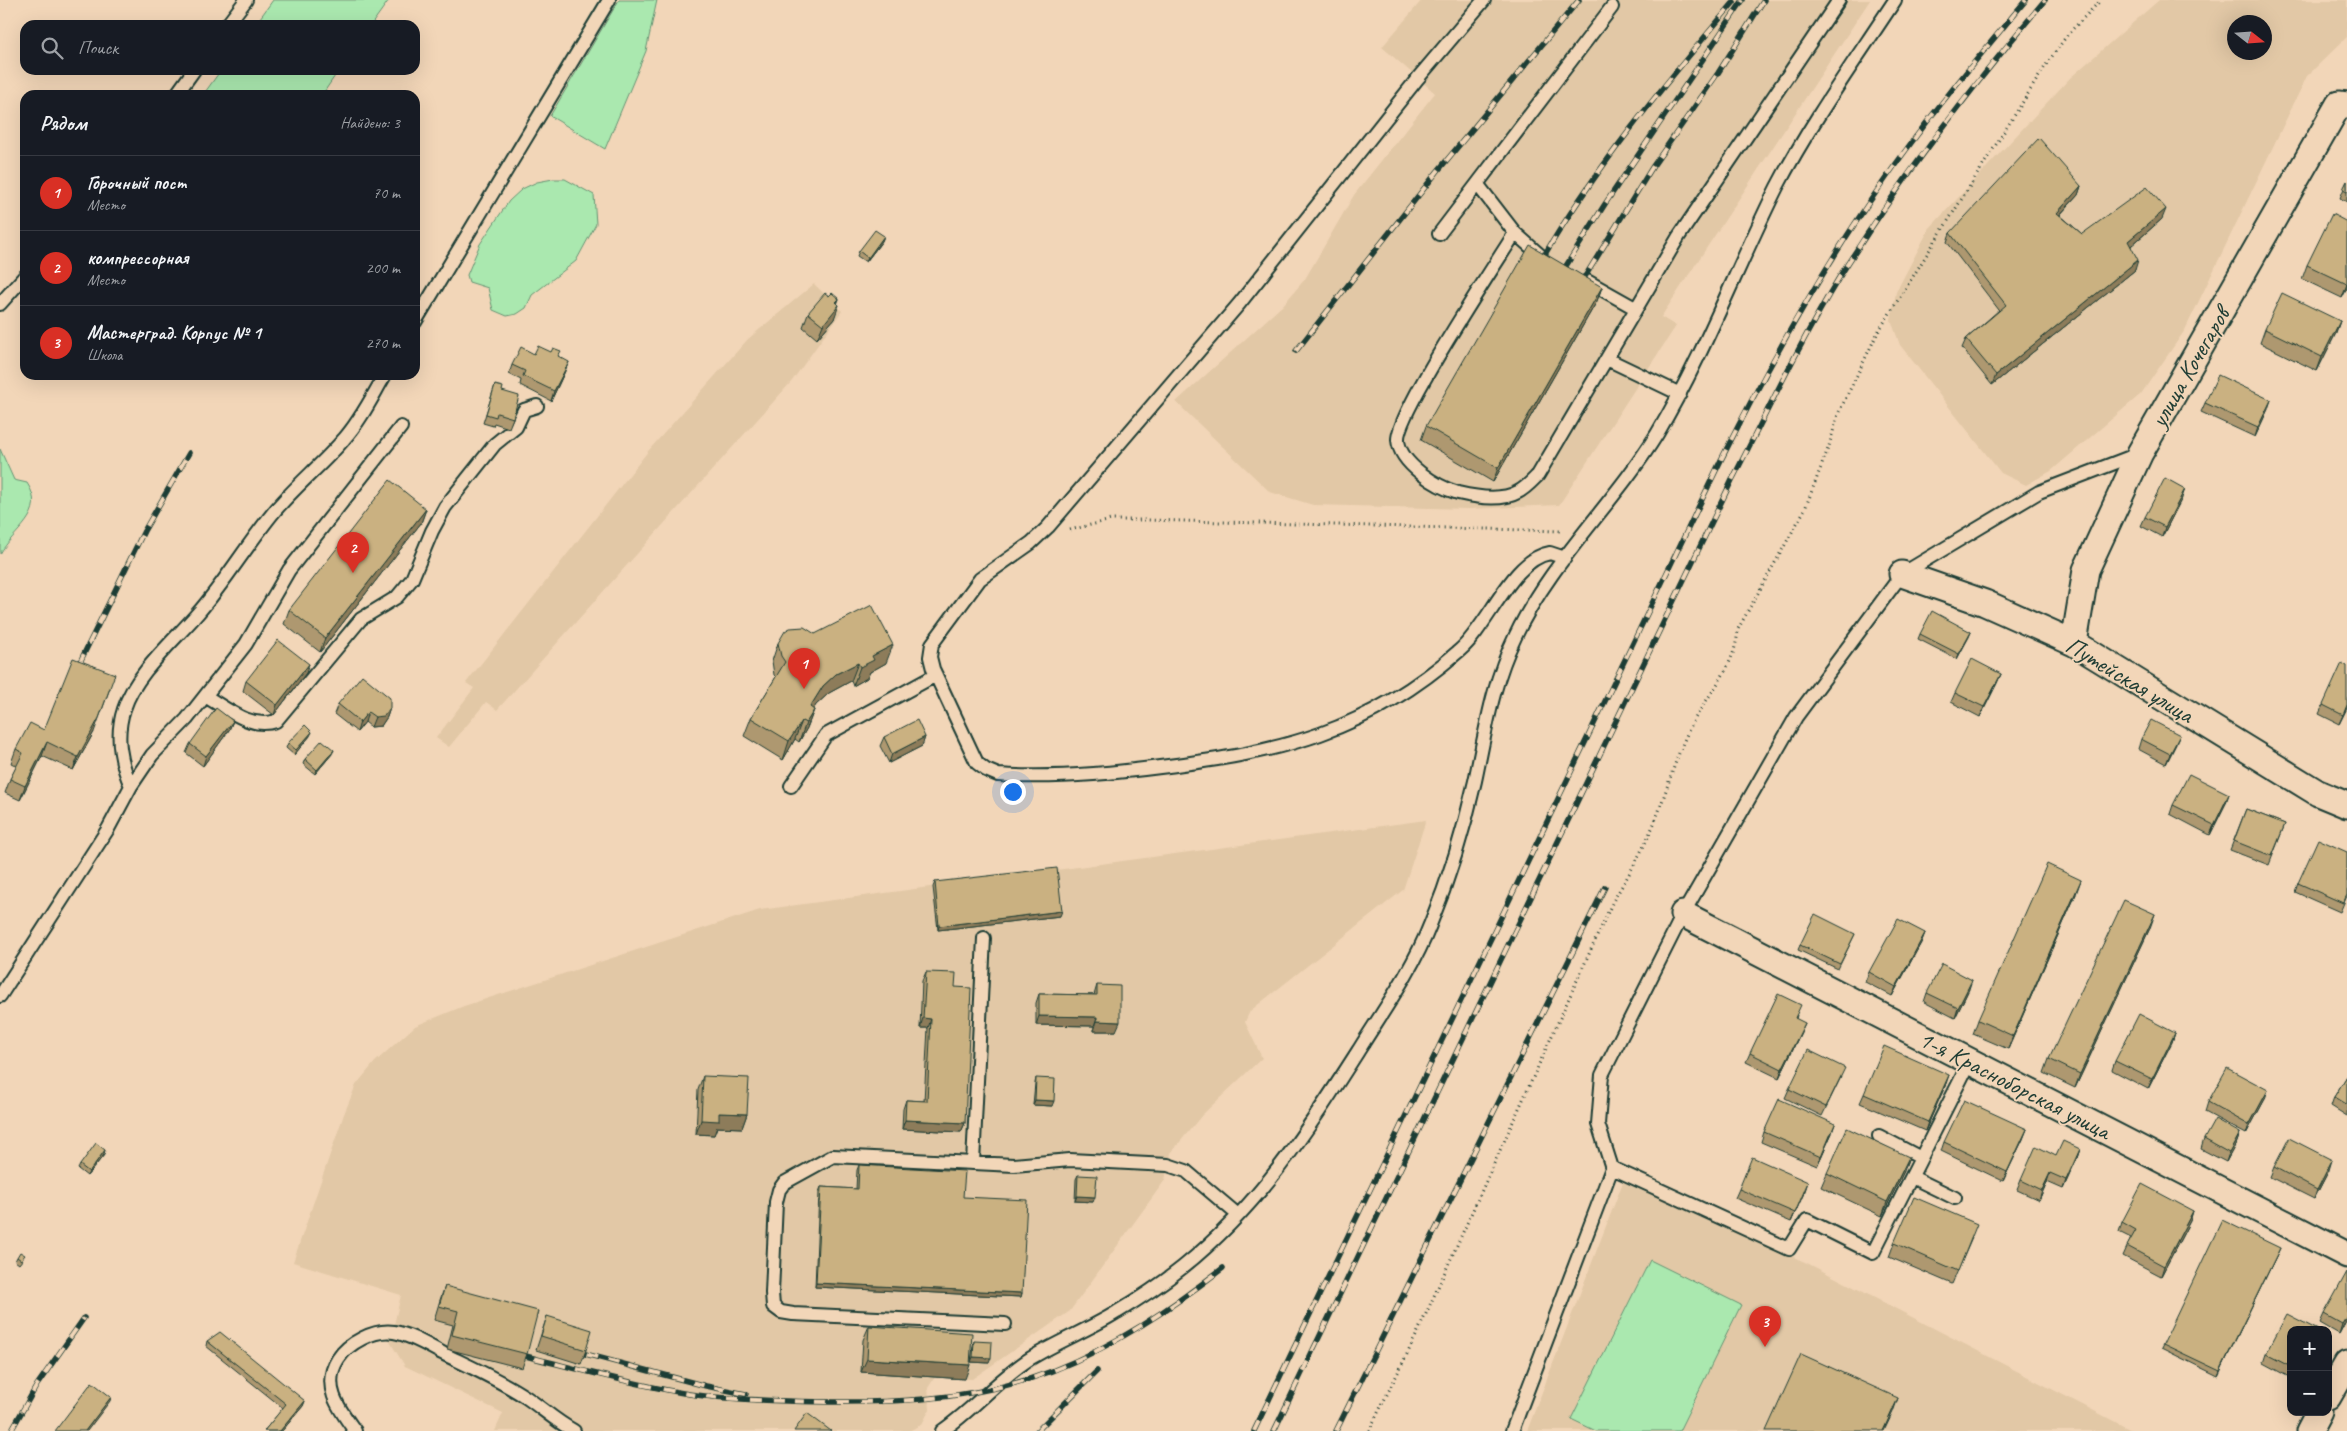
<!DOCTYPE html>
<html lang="ru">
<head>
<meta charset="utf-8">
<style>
	body { margin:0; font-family:Caveat,sans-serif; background:#242831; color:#f1f3f6 }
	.controls { position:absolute; right:15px; bottom:15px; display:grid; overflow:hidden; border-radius:10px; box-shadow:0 5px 20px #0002 }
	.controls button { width:45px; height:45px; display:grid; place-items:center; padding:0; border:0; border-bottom:1px solid #363941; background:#171b24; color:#f1f3f6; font:25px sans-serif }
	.compass { position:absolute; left:2227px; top:15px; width:45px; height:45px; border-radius:50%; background:#171b24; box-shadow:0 5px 20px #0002; rotate:107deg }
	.you { position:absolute; left:1012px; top:791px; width:18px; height:18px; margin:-12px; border:4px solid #fff; border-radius:50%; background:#1a73e8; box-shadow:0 0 0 8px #1a73e833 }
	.badge { display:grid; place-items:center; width:32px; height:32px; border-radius:50%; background:#d93025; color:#fff; font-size:16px; font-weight:700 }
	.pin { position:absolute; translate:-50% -41px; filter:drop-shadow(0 1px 2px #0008) }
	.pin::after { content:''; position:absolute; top:26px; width:18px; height:15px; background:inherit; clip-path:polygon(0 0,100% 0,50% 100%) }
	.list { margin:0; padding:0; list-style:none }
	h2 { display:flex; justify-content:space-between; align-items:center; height:65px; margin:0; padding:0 20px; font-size:21px }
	h2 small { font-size:16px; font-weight:400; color:#9ea1a6 }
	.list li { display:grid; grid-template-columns:32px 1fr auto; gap:15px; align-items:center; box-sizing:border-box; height:75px; padding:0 20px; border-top:1px solid #363941 }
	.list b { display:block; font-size:19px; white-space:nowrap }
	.list p { margin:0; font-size:16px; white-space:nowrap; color:#9ea1a6 }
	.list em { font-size:16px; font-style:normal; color:#9ea1a6 }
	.icon { flex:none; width:28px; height:28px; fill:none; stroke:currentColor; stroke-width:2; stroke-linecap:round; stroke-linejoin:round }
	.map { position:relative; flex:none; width:2347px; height:1431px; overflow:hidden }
	.search { position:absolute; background:#171b24; box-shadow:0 5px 20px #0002; left:20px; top:20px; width:400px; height:55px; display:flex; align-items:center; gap:12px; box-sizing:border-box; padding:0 18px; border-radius:15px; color:#9ea1a6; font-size:19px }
	.panel { position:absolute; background:#171b24; box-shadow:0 5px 20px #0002; left:20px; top:90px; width:400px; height:290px; border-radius:15px }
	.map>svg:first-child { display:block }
</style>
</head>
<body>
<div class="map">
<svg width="2347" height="1431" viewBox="0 0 2347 1431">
	<rect width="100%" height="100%" fill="#f2d6b8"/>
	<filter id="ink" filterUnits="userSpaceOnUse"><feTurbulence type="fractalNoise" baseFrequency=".02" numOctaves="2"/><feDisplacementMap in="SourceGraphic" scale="10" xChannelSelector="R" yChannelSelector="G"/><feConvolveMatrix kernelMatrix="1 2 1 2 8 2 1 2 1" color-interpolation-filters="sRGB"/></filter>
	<g filter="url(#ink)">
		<path fill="#e2c8a6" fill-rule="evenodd" d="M1422,0H1870L1661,317L1676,326L1559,505L1469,509L1313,505L1270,492L1176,402L1283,305L1305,279L1354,195L1435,93L1382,47Z
			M2159,0H2347V37L2307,76L2185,330L2141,394L2051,471L2026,485L2001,473L1900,345L1891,320L1896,292L1929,229L2070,78ZM2234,22H2264V52H2234Z
			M814,284L842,311L792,381L497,710L486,702L449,747L436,738L474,688L466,683L649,450L748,339Z
			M1426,820L1403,890L1250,1011L1245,1022L1262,1058L1202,1115L1171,1153L1165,1180L1070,1311L972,1379L935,1377L928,1388L930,1409L922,1424L909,1431H495L503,1413L405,1366L390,1342L401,1295L293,1262L344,1114L356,1085L375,1062L415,1026L464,1006L760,910Z
			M1623,1182L1807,1263L2133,1431H1527Z"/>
		<path fill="#aae8af" stroke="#649272" d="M273,0H389L371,25H255Z
			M619,0H657L646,51L605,149L550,116Z
			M221,70H339L322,95H203Z
			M553,179H565L594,195L596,224L576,261L532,295L526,308L517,314L507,316L493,310L488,288L469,282L467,275L480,244L509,201L522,189L537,182Z
			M0,449L14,480L27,483C48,514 13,530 0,554Z
			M1650,1260L1741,1305L1679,1431H1596L1571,1419Z"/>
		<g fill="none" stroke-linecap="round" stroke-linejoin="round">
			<defs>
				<path id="service" d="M1484,0L1418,78L1239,304L1048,527L1031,543L980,579L932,644L930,657L933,669L977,763L986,770L998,775C1051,779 1107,774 1160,767C1281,752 1366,733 1460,650C1489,625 1512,559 1550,553L1565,558
					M227,25L246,0
					M176,95L194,70
					M1478,185L1515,233L1541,256
					M1515,233C1495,265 1396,414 1398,440C1400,464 1437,487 1458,493C1475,497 1502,501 1518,492C1526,488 1532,481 1538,475L1679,236L1839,0
					M1439,234L1612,7
					M1587,281L1635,308
					M0,304L25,276
					M415,322L609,0
					M1607,359L1680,394
					M205,696C226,708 251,730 276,721L361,619L397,597L412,579L432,531L445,507L495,444L516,427L524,410L537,406
					M131,786L152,755L187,719L246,644L289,570L401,427
					M791,786L826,735L936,675
					M0,996L108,829L131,786C120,761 115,736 124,709C135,674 174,641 198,613C225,582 247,545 273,513C295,486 322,465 344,439C361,420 372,397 385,375
					M1879,1136L1921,1158
					M973,1163L984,938
					M1612,1168L1789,1249L1807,1220L1873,1253L1970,1061
					M1912,1177L1955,1198
					M1005,1324L793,1314L781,1312L773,1306L772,1293L776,1202L779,1190L784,1183L833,1156L1014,1165L1070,1160L1168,1165L1186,1171L1238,1215
					M355,1431C339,1409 321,1386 338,1359C348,1343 374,1329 394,1332C412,1335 430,1347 446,1355C473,1368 502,1381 527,1398C543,1409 557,1422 574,1431
					M942,1431C974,1409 999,1378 1031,1358C1059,1341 1090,1329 1117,1312C1139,1299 1163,1283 1183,1267C1261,1204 1307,1131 1360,1048C1385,1008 1413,969 1430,925C1449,879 1464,830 1475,781C1486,730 1492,684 1515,637C1550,562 1614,504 1657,434C1704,355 1736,269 1777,187C1811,122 1855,61 1895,0
					M1512,1431L1612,1168L1598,1124L1602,1075L1683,914L1796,717L1902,574L2039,492L2138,454"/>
				<path id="minor" d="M1902,574L1985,603L2074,643L2318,793L2347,805
					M2074,643L2086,570L2140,453L2339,104L2347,105
					M1683,914L2347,1255
					M2328,1397L2347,1364
					M2309,1431L2319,1412"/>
			</defs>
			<use href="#service" stroke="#1f3d34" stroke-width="16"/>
			<use href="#minor" stroke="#1f3d34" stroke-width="29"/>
			<path stroke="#1f3d34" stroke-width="3" stroke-dasharray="1 4" stroke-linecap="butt" d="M1070,530L1111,520H1146L1562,531
				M1369,1431L1415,1338L1613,901C1632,870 1651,836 1662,802C1670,779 1677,756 1687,734C1704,696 1735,672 1738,629L1805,509L1829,446L1838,414L1878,332L2048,62L2068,34L2101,0"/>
			<use href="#service" stroke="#f2d6b8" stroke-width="12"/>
			<use href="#minor" stroke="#f2d6b8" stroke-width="25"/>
			<defs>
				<path id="rail" d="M1538,266C1593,170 1663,86 1734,2
					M1559,277L1605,204L1743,0
					M1578,288L1653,166L1718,73L1764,0
					M1296,351L1437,172L1579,0
					M79,664L144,531L189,453
					M544,1343L706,1386L746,1394
					M513,1353C571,1367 630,1384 689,1394C722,1399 754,1400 787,1401C875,1404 969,1403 1052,1371C1115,1346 1170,1309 1223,1268
					M11,1431L37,1385L84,1318
					M1037,1431L1097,1371
					M1254,1431L1721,460C1768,366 1819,274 1879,188C1924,122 1975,61 2026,0
					M1274,1431L1732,480C1767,412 1800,342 1840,276C1901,178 1971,88 2045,0
					M1336,1431L1605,887"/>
			</defs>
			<use href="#rail" stroke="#1f3d34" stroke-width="5.5"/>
			<use href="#rail" stroke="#f2d6b8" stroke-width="4" stroke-dasharray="11" stroke-linecap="butt"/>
		</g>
		<path fill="#ae986f" stroke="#1f3d34" d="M2347,181V202L2340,198Z
			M2081,186L2078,195L2060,215L2082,234L2162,219L2131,246L2135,270L1992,385L1962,348L1966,339L1999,310L1947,242L1950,233Z
			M2347,222V288L2342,298L2302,279L2307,265Z
			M884,236L882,241L866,262L857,256L859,251Z
			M1602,287L1597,301L1493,482L1421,440L1426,426Z
			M837,303L834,319L817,339L803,327L808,313Z
			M2340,321L2335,335L2317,371L2260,343L2265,329Z
			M534,354L559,357L565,371L551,401L520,385L521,380L509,374L512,365Z
			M495,385L502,391L513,418L509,428L494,423L493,426L483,423Z
			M2205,403L2268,409L2255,437L2201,412Z
			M2182,498L2162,537L2141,526L2145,517Z
			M426,509L421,523L320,652L284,624L289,610Z
			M1971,632L1957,659L1918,639L1920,634Z
			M815,634L886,663L870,672L867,678L853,686L851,681L829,693L816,705L813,709L814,710L807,728L799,742L795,739L783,760L744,736L751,718L776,677L774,675L772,661L778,643Z
			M306,673L274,715L243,691L246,681Z
			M2001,674L1997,683L1980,717L1951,702L1955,693Z
			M338,704L390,708L387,717L381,726L371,727L365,722L357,732L334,714Z
			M2323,705L2347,708L2339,724L2319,714Z
			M233,721L229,730L203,766L186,753L190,744Z
			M44,730L94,732L73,770L42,756L20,800L5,793L10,779L17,766L11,763L16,749Z
			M310,736L294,755L286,748L288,743Z
			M884,737H925L922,746L889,763L880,746Z
			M2141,739L2176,744L2166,764L2138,749Z
			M332,754L315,774L303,764L305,759Z
			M2226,803L2210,835L2170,814L2173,805Z
			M2246,809L2285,824L2269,865L2230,850Z
			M2347,852V896L2340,912L2295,892L2298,883Z
			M935,882L1060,916L938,930L933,887Z
			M2076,894L2008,1049L1973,1034L1978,1020Z
			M2150,928L2075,1088L2044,1073L2049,1059Z
			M1925,933L1921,943L1892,996L1865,982L1869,972Z
			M1855,934L1838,969L1798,950L1800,945Z
			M926,972L955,987L965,1123L961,1132L902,1129L903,1109L906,1100L924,1101L928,1028H920L922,981Z
			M1097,985L1116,1031H1094V1026L1036,1025V1003L1039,994L1094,995Z
			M1969,989L1955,1018L1924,1002L1927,993Z
			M1797,1015L1796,1019L1801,1032L1779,1078L1746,1062L1750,1053Z
			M2175,1033L2172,1042L2148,1089L2112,1070L2115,1061Z
			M703,1076L747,1114L742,1128L717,1127L714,1135L696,1134L698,1090Z
			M2347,1076V1116L2331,1106L2334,1097Z
			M1841,1077L1822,1116L1785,1098L1789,1089Z
			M1036,1078L1052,1106L1033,1105L1035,1083Z
			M1946,1084L1925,1131L1860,1103L1864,1094Z
			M2265,1099L2246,1134L2205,1112L2208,1102Z
			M2027,1129L2023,1139L2003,1181L1941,1151L1944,1142Z
			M1764,1132L1832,1133L1817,1166L1761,1142Z
			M2240,1133L2237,1142L2226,1162L2201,1149L2204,1139Z
			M2080,1149L2077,1158L2063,1189L2047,1182L2039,1200L2017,1190L2021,1180L2056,1156Z
			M104,1155L87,1176L78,1169L80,1165Z
			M859,1165L963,1197L1022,1293L1021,1297L815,1287L819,1192L821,1187L856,1189L857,1170Z
			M2274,1167L2329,1170L2314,1199L2270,1177Z
			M1904,1171L1882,1216L1821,1187L1827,1173Z
			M1078,1175L1093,1202L1075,1201L1076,1179Z
			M1808,1182L1791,1222L1735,1198L1739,1189Z
			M2193,1211L2190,1221L2161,1276L2123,1256L2131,1238L2119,1232L2122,1222Z
			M1972,1238L1952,1284L1889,1257L1894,1243Z
			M2278,1252L2218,1376L2161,1348L2163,1344Z
			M17,1257L23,1259L19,1264L15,1261Z
			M445,1286L527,1354L522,1368L447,1349L453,1325L434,1320L440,1300Z
			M2324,1314L2347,1319L2339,1334L2320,1323Z
			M547,1316L586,1350L581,1364L536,1350Z
			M869,1326L965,1379L861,1372L863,1340Z
			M2291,1330V1378L2263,1363L2266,1354Z
			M207,1341L305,1401L303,1406L282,1431H264L283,1408L206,1346Z
			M974,1341L989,1363L971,1362L973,1346Z"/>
		<path fill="#8d7c5a" stroke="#1f3d34" d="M2081,186L2078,195L2053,222L2057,213Z
			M2166,209L2162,219L2125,251L2128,241Z
			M884,236L882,241L866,262L868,258Z
			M2138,260L2135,270L1992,385L1996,375Z
			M2347,284V288L2342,298Z
			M1602,287L1597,301L1493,482L1498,468Z
			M839,299L835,310L839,305L834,319L817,339L823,325Z
			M2340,321L2335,335L2317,371L2322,357Z
			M569,362L565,371L551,401L554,391Z
			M2271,400L2268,409L2255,437L2258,427Z
			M2185,489L2182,498L2162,537L2165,527Z
			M426,509L421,523L320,652L325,638Z
			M1971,632L1969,637L1957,659L1959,654Z
			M893,645L886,663L870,672L867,678L853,686L860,667L872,656Z
			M858,663L851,681L829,693L816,705L805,723L810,707L823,686L836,674Z
			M309,664L306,673L274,715L277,705Z
			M2001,674L1997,683L1980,717L1984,707Z
			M110,688L94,732L73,770L78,757Z
			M2347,705V708L2339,724L2343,715Z
			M390,708L387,717L381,726L371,727L375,717Z
			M814,710L807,728L799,742L806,723Z
			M368,712L365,722L357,732L360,722Z
			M233,721L229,730L203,766L206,756Z
			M802,721L795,739L783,760L789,741Z
			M312,732L310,736L294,755L296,750Z
			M2180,735L2176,744L2166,764L2170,754Z
			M925,737L922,746L889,763L892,754Z
			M47,742L42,756L20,800L25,786Z
			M334,750L332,754L315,774L317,770Z
			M2229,794L2226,803L2210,835L2214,825Z
			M2081,880L2076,894L2008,1049L2013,1036Z
			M1062,911L1060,916L938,930L939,926Z
			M2155,914L2150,928L2075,1088L2080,1074Z
			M1925,933L1921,943L1892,996L1896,987Z
			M1972,980L1969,989L1955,1018L1958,1008Z
			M1039,1016L1097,1017L1094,1026L1036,1025Z
			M923,1018L931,1019L928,1028H920Z
			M1097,1021L1120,1022L1116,1031H1094Z
			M1805,1023L1801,1032L1779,1078L1782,1069Z
			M2175,1033L2172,1042L2148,1089L2152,1079Z
			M1949,1075L1946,1084L1925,1131L1928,1122Z
			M2268,1090L2265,1099L2246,1134L2249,1125Z
			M1035,1100L1054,1101L1052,1106L1033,1105Z
			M719,1113L747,1114L742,1128L717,1127L714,1135L696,1134L701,1120Z
			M905,1120L965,1123L961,1132L902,1129Z
			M1835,1124L1832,1133L1817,1166L1821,1157Z
			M2027,1129L2023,1139L2003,1181L2007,1172Z
			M2240,1133L2237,1142L2226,1162L2229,1153Z
			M2080,1149L2077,1158L2063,1189L2066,1180Z
			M105,1150L104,1155L87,1176L89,1172Z
			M1909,1157L1904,1171L1882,1216L1887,1202Z
			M2332,1160L2329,1170L2314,1199L2317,1190Z
			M2050,1173L2047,1182L2039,1200L2042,1190Z
			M1808,1182L1805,1191L1791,1222L1795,1213Z
			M1077,1196L1095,1197L1093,1202L1075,1201Z
			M2193,1211L2190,1221L2161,1276L2164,1266Z
			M2280,1248L2278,1252L2218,1376L2220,1371Z
			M816,1283L1022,1293L1021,1297L815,1287Z
			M2347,1316V1319L2339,1334L2342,1324Z
			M973,1357L991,1358L989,1363L971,1362Z
			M867,1359L970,1365L965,1379L861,1372Z
			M111,1397L110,1401L87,1431H85Z
			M1898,1398L1893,1412L1884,1431H1883Z
			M305,1401L303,1406L282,1431H280Z"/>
		<path fill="#cab181" stroke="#1f3d34" d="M2039,138L2081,186L2057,213L2082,234L2147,187L2166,209L2128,241L2138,260L1996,375L1966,339L2006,305L1950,233Z
			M2347,181V191L2343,189Z
			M2332,214L2347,222V284L2307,265Z
			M875,230L884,236L868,258L859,251Z
			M1530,245L1602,287L1498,468L1426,426Z
			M825,293L829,296L832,293L839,299L836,302L839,305L823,325L808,313Z
			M2282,293L2340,321L2322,357L2265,329Z
			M538,346L551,352L553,348L561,351L558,356L569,362L554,391L523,376L525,371L512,365L521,347L534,354Z
			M2218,375L2271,400L2258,427L2205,403Z
			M495,385L503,387L502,391L519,396L513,418L497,413L496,417L486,414Z
			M2165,478L2185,489L2165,527L2145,517Z
			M390,480L426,509L325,638L289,610Z
			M872,605L893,645L872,656L874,660L860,667L858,663L836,674L823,686L810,707L814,710L806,723L802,721L789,741L751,718L785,662L781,656L778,643L785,631L790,628L804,627L815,634Z
			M1932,611L1971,632L1959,654L1920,634Z
			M278,640L309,664L277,705L246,681Z
			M73,658L115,674L99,718L78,757L47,742L25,786L10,779L23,753L16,749L30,723L44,730Z
			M1972,659L2001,674L1984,707L1955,693Z
			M2342,663L2347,666V705L2343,715L2323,705Z
			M362,675L390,698V708L384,716L375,717L368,712L360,722L338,704Z
			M216,708L233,721L206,756L190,744Z
			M917,720L925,737L892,754L884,737Z
			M2151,720L2180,735L2170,754L2141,739Z
			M305,725L312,732L296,750L288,743Z
			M322,740L334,750L317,770L305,759Z
			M2189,774L2229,794L2214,825L2173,805Z
			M2246,809L2285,824L2272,856L2234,841Z
			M2318,839L2347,852V895L2343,903L2298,883Z
			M2047,864L2081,880L2013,1036L1978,1020Z
			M1057,868L1062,911L939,926L935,882Z
			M2124,900L2155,914L2080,1074L2049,1059Z
			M1815,914L1855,934L1840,964L1800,945Z
			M1898,919L1925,933L1896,987L1869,972Z
			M1942,964L1972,980L1958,1008L1927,993Z
			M926,972L956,973L955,987L971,988L965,1123L905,1120L906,1100L927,1101L931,1019L923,1018Z
			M1097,985L1120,986V1022L1097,1021V1017L1039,1016V994L1097,995Z
			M1778,994L1801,1005L1795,1018L1805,1023L1782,1069L1750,1053Z
			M2139,1014L2175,1033L2152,1079L2115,1061Z
			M1884,1046L1949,1075L1928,1122L1864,1094Z
			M1808,1050L1845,1068L1826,1107L1789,1089Z
			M2227,1068L2268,1090L2249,1125L2208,1102Z
			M703,1076L749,1078L747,1114L719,1113V1121L701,1120Z
			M2347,1076V1105L2334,1097Z
			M1036,1078L1055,1079L1054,1101L1035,1100Z
			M1779,1099L1835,1124L1821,1157L1764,1132Z
			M1964,1100L2027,1129L2007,1172L1944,1142Z
			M2215,1119L2240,1133L2229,1153L2204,1139Z
			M1847,1128L1909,1157L1887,1202L1827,1173Z
			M2289,1138L2332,1160L2317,1190L2274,1167Z
			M2063,1141L2080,1149L2066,1180L2050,1173L2042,1190L2021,1180L2036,1146L2056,1156Z
			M96,1143L105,1150L89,1172L80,1165Z
			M1752,1157L1808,1182L1795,1213L1739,1189Z
			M859,1165L965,1171L963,1197L1027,1200L1022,1293L816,1283L821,1187L858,1189Z
			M1078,1175L1097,1176L1095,1197L1077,1196Z
			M2142,1184L2193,1211L2164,1266L2127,1246L2136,1230L2122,1222Z
			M1914,1197L1977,1224L1958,1271L1894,1243Z
			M2222,1220L2280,1248L2220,1371L2163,1344Z
			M20,1252L25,1255L21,1260L17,1257Z
			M2347,1272V1316L2342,1324L2324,1314Z
			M445,1286L538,1311L527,1354L452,1335L458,1311L439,1306Z
			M2287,1314L2318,1330H2291V1367L2266,1354Z
			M547,1316L592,1330L586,1350L541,1336Z
			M869,1326L972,1333L970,1365L867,1359Z
			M220,1332L305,1401L280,1431H264L286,1404L207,1341Z
			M974,1341L992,1342L991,1358L973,1357Z
			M1801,1354L1898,1398L1883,1431H1766Z
			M92,1382L111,1397L85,1431H55Z
			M807,1413L831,1431H794Z"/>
	</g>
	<g text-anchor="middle" stroke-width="4" stroke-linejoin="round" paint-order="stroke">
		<g font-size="25" fill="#1f3d34" stroke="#f2d6b8">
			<text transform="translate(2189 367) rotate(-60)" y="9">улица Кочегаров</text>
			<text transform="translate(2130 679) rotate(31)" y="9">Путейская улица</text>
			<text transform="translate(2015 1084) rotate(27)" y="9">1-я Красноборская улица</text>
		</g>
	</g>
</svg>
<div class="controls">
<button>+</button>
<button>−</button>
</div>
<svg class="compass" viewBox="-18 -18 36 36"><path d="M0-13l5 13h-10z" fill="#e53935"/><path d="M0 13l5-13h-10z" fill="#9ea1a6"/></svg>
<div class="you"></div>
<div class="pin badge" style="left:804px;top:689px">1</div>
<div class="pin badge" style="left:353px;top:573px">2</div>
<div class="pin badge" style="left:1765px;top:1347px">3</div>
<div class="search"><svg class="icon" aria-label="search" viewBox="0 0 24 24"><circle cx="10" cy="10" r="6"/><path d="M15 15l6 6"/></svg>Поиск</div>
<section class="panel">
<h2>Рядом<small>Найдено: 3</small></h2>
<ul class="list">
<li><span class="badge">1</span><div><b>Горочный пост</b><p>Место</p></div><em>70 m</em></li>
<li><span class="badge">2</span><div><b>компрессорная</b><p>Место</p></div><em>200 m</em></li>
<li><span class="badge">3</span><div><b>Мастерград. Корпус № 1</b><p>Школа</p></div><em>270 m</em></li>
</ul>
</section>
</div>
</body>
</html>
